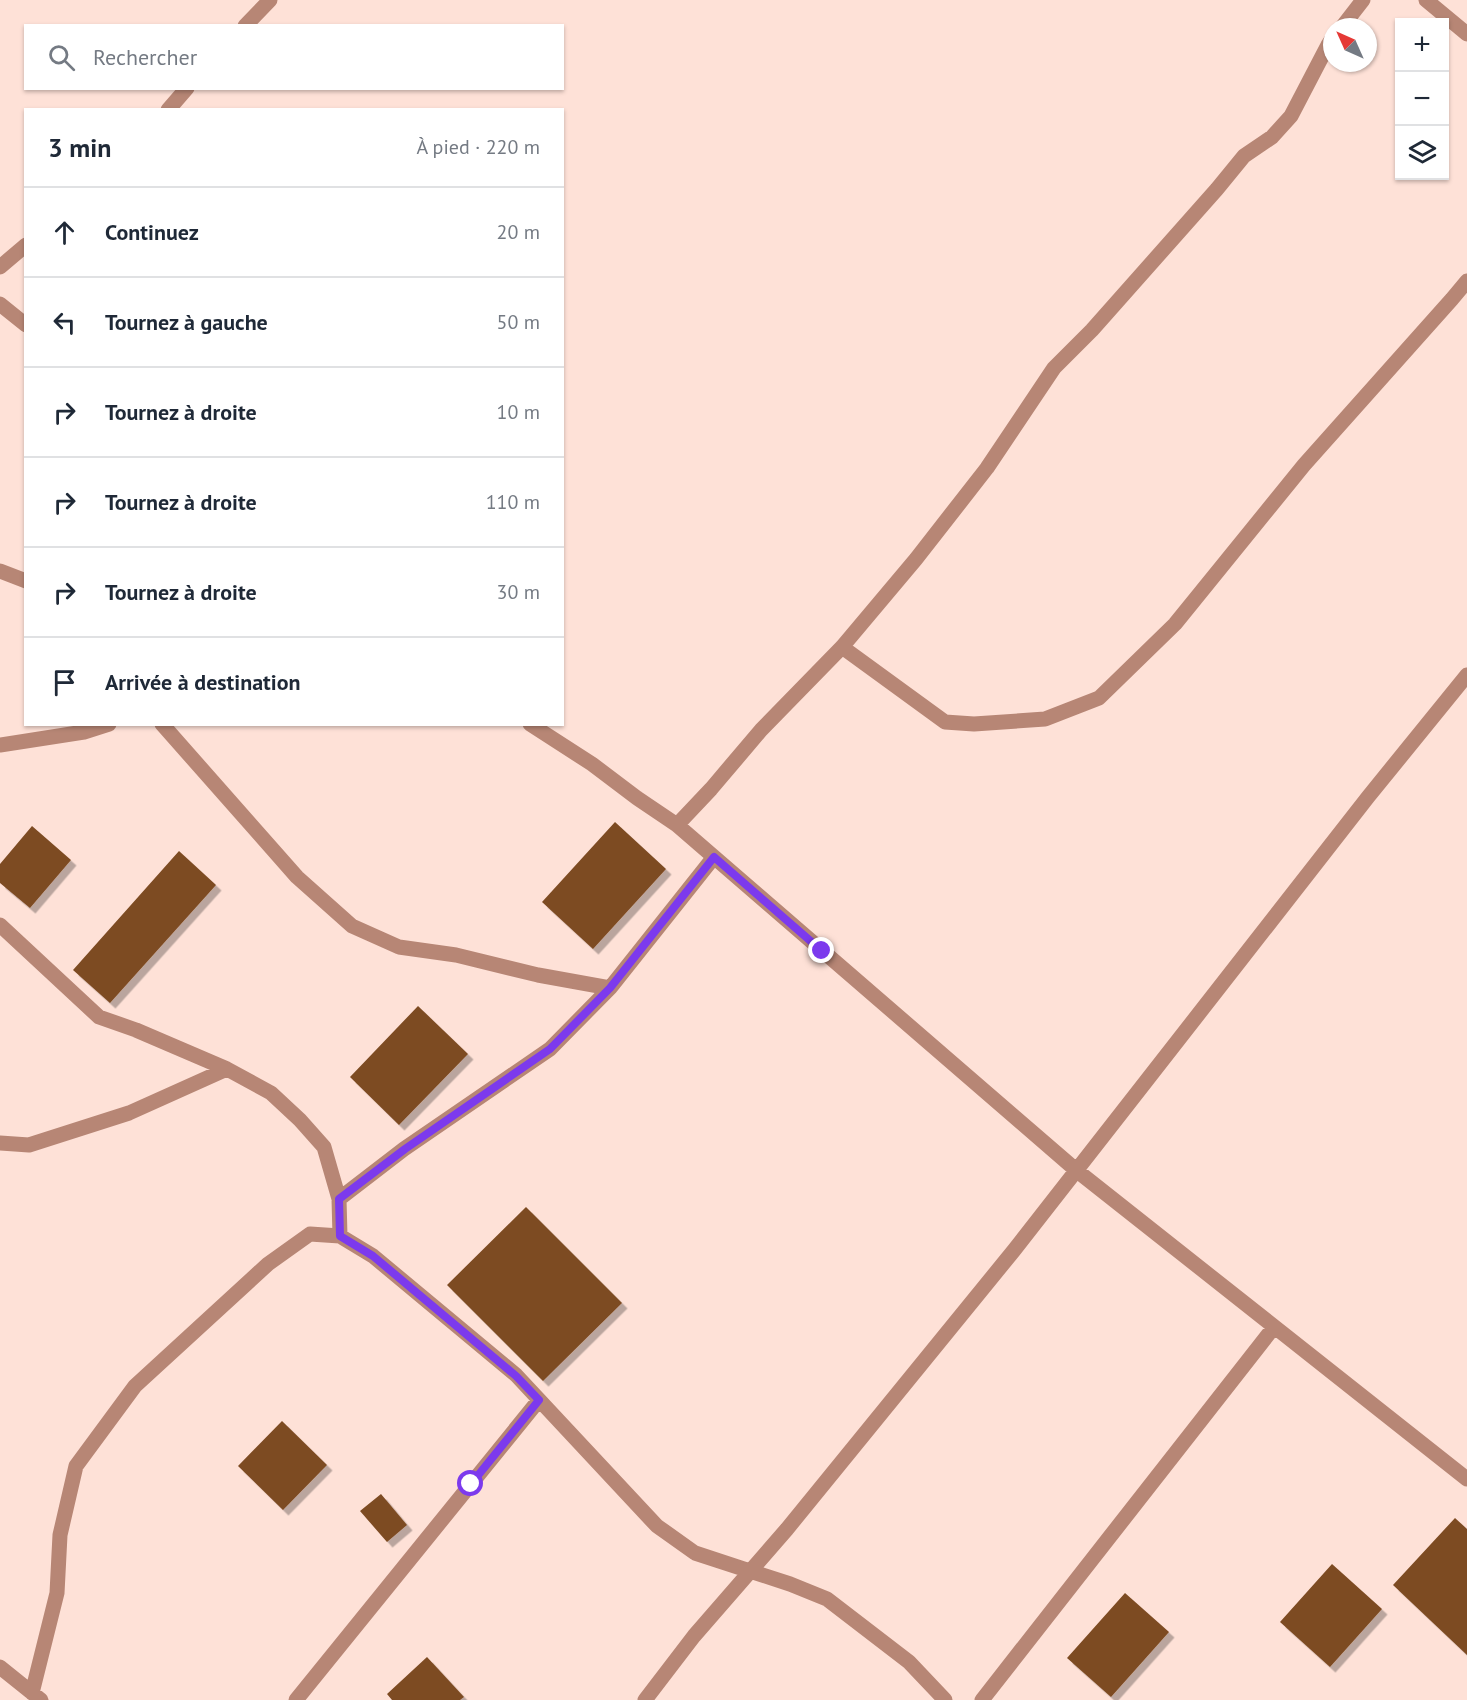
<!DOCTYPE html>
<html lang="fr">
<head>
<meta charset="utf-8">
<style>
	body { margin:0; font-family:"PT Sans",sans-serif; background:#f2f2f3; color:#1f2937 }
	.controls { position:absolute; right:18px; top:18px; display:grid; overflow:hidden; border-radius:0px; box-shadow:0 2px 4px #0004 }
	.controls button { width:54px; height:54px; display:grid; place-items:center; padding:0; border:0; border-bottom:2px solid #e0e1e3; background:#fff; color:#1f2937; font:30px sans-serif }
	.compass { position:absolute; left:1323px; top:18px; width:54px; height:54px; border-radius:50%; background:#fff; box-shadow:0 2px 4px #0004; rotate:315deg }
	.stop { position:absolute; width:18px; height:18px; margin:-14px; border:4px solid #7c3aed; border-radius:50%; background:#fff }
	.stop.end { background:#7c3aed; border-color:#fff; box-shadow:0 2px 6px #0008 }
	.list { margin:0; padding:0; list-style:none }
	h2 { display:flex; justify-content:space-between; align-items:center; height:78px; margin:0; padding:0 24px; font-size:26px }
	h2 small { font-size:20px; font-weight:400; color:#747a83 }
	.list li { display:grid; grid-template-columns:39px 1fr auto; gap:18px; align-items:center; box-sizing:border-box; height:90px; padding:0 24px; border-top:2px solid #e0e1e3 }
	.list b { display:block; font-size:22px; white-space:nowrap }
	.list em { font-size:20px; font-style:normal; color:#747a83 }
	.icon { flex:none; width:33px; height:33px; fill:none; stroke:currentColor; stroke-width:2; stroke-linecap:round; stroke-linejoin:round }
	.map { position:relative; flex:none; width:1467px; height:1700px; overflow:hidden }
	.search { position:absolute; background:#fff; box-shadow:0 2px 4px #0004; left:24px; top:24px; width:540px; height:66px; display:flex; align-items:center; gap:15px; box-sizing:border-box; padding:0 21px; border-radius:0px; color:#747a83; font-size:22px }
	.panel { position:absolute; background:#fff; box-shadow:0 2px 4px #0004; left:24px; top:108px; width:540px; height:618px; border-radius:0px }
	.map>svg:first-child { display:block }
</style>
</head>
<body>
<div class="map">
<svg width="1467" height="1700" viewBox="0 0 1467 1700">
	<defs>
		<filter id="shadow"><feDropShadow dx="5.5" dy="5.5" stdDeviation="0" flood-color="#0004"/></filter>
	</defs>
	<rect width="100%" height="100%" fill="#fee1d7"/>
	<path fill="#7d4b23" filter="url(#shadow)" d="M615,822L666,869L593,949L542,902Z
		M32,826L71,860L30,908L0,883V864Z
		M179,851L216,885L110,1003L73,970Z
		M418,1006L468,1054L399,1125L350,1077Z
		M526,1207L622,1303L543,1381L447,1285Z
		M282,1421L327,1465L283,1510L238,1466Z
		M381,1494L407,1525L387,1542L360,1511Z
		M1455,1518L1467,1529V1655L1393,1585Z
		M1332,1564L1382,1609L1330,1667L1280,1622Z
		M1125,1593L1169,1632L1111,1697L1067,1658Z
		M427,1657L464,1697L460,1700H392L387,1694Z"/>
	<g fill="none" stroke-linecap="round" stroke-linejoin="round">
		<path stroke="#b78675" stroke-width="15" d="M1426,0L1467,34
			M245,26L270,0
			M1342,27L1363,0
			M168,110L187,88
			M0,267L26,245
			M0,304L26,325
			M0,571L26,581
			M842,647L945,722L974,724L1045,719L1099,698L1175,624L1304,465L1452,299L1467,281
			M162,724L297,877L352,926L399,947L456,955L538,975L610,988
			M530,724L592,764L637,798L677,825L1076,1170L1467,1479
			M0,745L84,732L109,724
			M677,825L711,789L761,730L842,647L916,559L987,468L1054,368L1092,330L1217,189L1244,156L1272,137L1291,116L1328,45L1332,39
			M0,925L99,1017L136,1030L227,1069L271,1093L300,1120L324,1147L339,1199L340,1236
			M0,1143L29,1145L129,1113L227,1069
			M339,1199L404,1149L550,1049L610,988L714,857
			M0,1667L41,1700
			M32,1693L57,1593L60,1535L76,1466L135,1386L268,1264L310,1234L340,1236L373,1256L516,1375L657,1526L695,1553L790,1584L827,1599L909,1662L945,1700
			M296,1700L539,1400
			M645,1700L694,1636L787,1529L1015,1249L1368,797L1467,675
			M982,1700L1274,1327"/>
	</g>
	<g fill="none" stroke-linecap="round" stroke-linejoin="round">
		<path stroke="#7c3aed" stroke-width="8" d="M471,1484L539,1400L516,1376L373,1256L340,1236L339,1199L405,1149L550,1049L610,988L714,857L822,951"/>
	</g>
</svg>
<div class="controls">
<button>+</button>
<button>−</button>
<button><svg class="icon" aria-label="layers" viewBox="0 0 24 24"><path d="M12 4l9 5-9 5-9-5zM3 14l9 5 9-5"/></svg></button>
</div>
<svg class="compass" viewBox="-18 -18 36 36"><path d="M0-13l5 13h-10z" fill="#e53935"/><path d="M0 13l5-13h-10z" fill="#747a83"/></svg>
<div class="stop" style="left:471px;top:1484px"></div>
<div class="stop end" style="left:822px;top:951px"></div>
<div class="search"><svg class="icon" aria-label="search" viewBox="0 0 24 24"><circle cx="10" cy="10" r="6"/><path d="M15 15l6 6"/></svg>Rechercher</div>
<section class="panel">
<h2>3 min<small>À pied · 220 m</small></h2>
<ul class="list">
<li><svg class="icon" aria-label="ahead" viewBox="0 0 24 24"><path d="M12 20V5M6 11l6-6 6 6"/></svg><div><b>Continuez</b></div><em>20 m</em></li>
<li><svg class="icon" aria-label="left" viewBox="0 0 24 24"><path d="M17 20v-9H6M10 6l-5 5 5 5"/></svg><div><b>Tournez à gauche</b></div><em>50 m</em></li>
<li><svg class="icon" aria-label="right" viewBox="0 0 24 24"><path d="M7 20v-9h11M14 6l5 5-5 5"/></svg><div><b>Tournez à droite</b></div><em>10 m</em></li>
<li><svg class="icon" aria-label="right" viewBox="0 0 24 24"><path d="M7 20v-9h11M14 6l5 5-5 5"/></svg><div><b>Tournez à droite</b></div><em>110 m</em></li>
<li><svg class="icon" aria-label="right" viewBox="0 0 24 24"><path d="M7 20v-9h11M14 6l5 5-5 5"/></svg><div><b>Tournez à droite</b></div><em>30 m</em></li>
<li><svg class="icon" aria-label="arrive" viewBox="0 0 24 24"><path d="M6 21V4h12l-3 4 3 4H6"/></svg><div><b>Arrivée à destination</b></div></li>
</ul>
</section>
</div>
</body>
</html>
